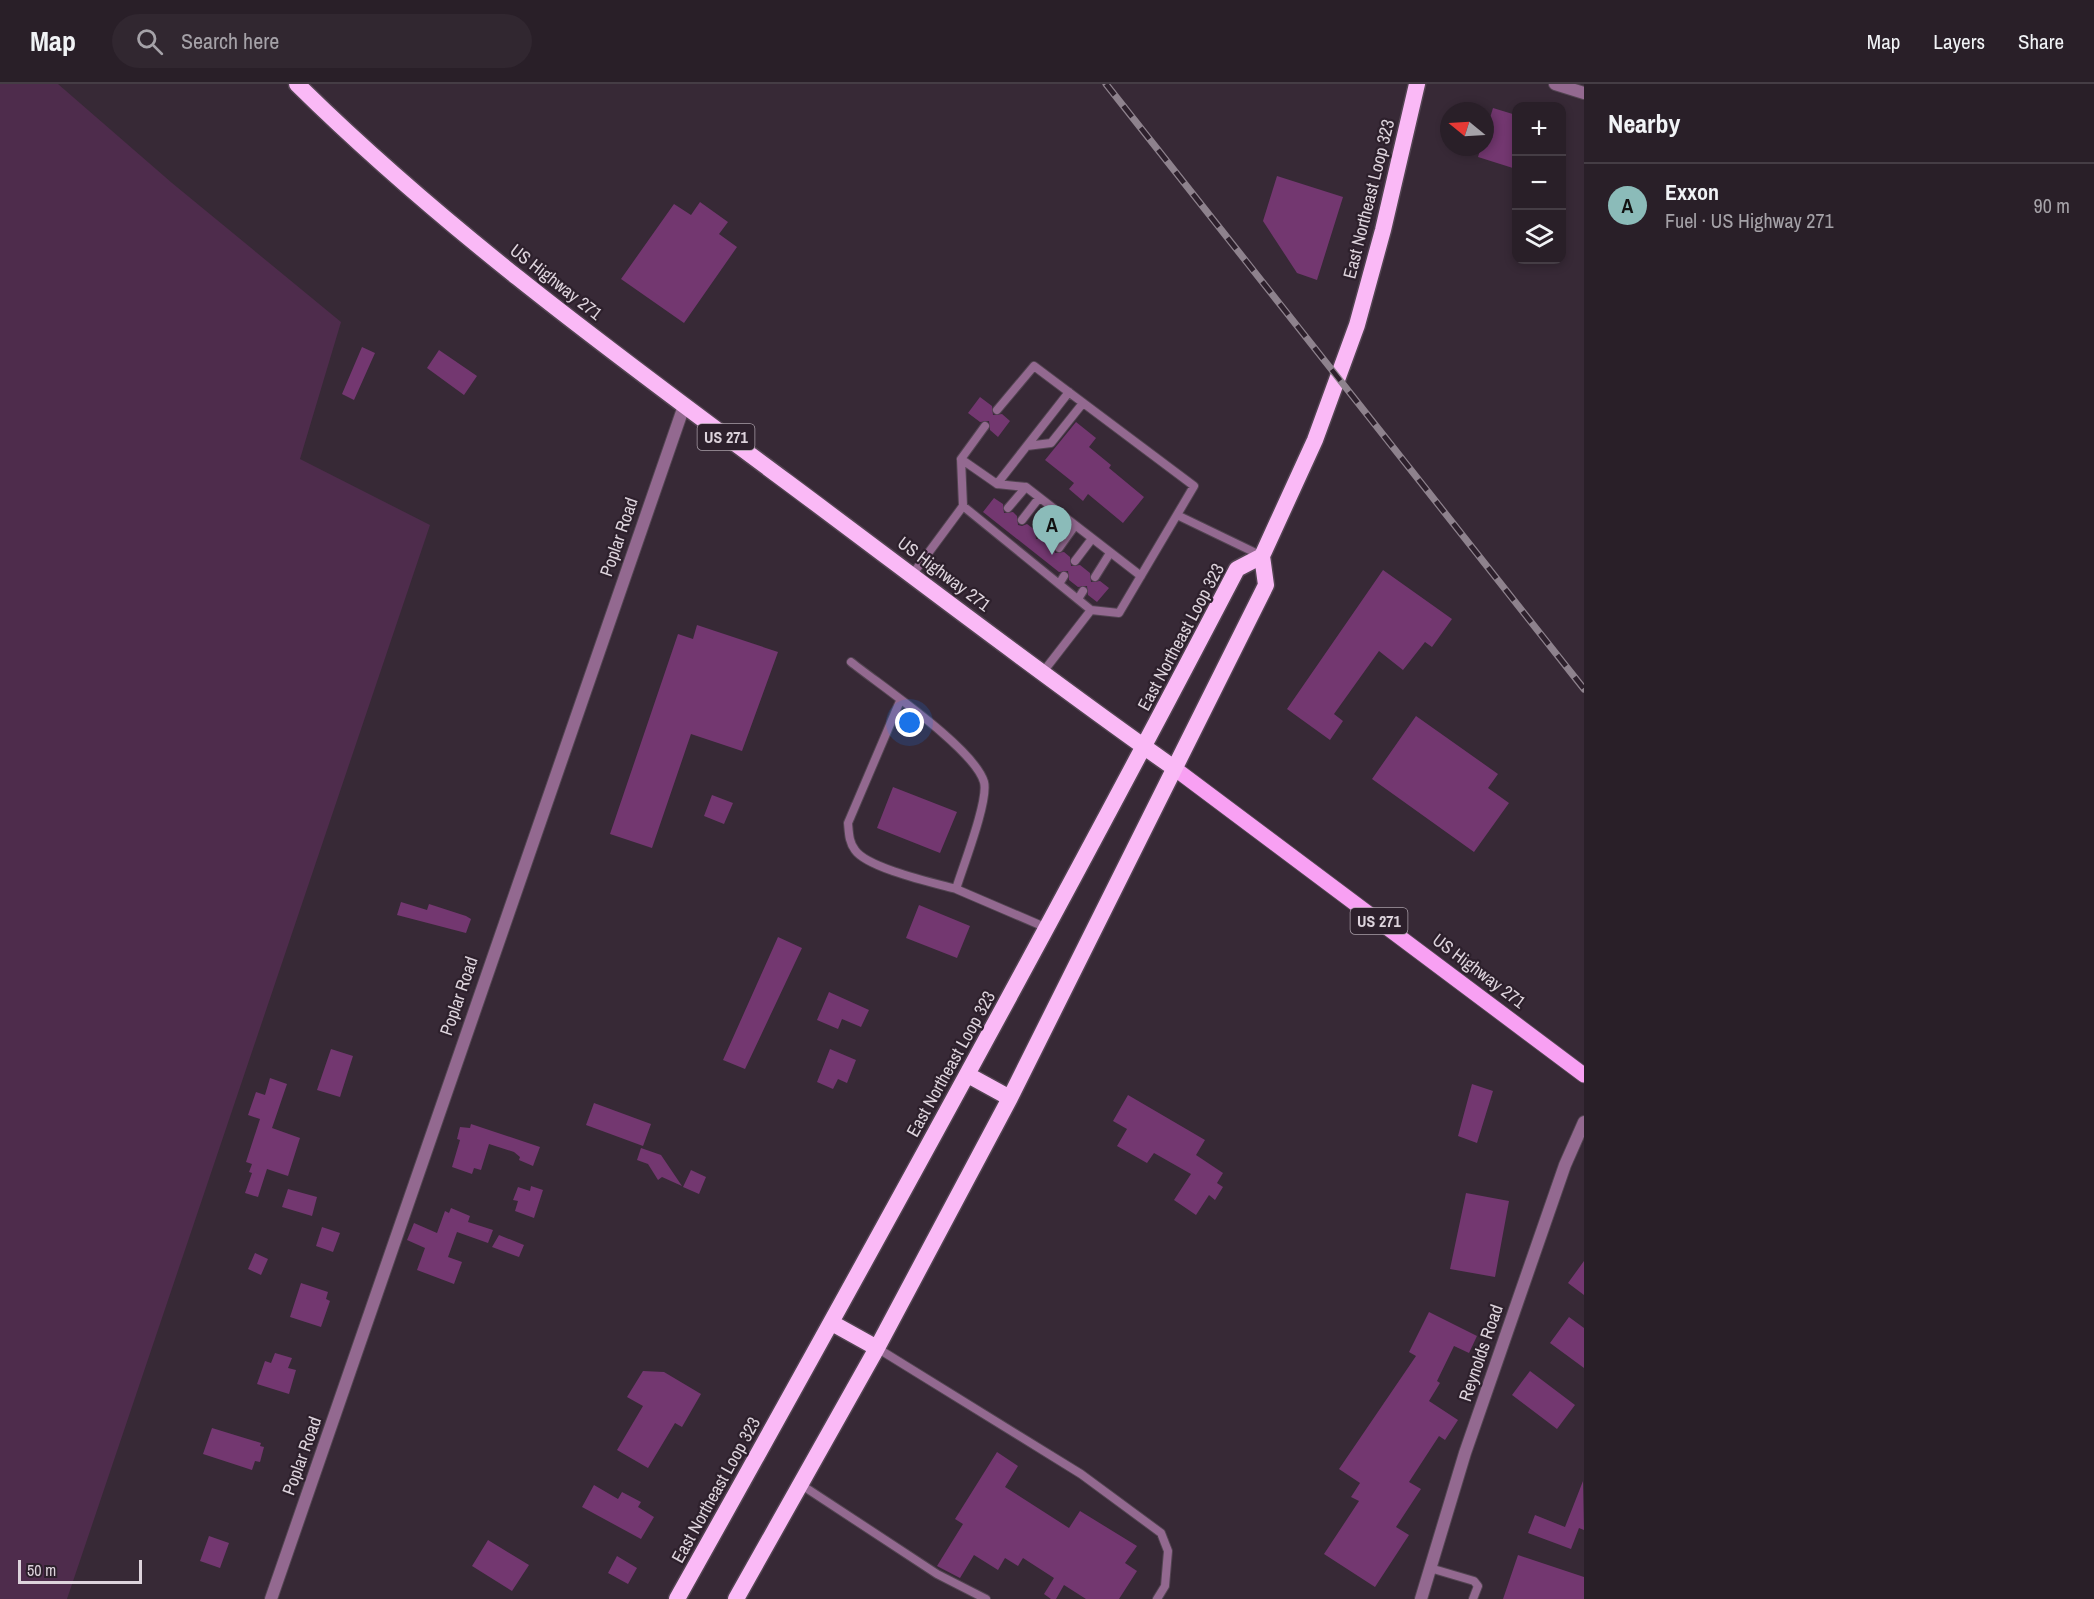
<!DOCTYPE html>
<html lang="en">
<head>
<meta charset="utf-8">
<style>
	body { margin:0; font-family:"Archivo Narrow",sans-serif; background:#312730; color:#f1f3f6 }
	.controls { position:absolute; right:18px; top:18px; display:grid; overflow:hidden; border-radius:12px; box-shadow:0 3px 9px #0003 }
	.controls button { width:54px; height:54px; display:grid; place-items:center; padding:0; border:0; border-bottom:2px solid #453d45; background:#291f28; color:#f1f3f6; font:30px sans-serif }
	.compass { position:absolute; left:1440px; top:18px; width:54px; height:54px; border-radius:50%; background:#291f28; box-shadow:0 3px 9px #0003; rotate:288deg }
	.scale { position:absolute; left:18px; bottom:15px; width:124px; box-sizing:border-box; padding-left:6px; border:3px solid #ddd3dc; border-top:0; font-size:16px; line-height:21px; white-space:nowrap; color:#ddd3dc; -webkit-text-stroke:4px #2d202c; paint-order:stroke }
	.you { position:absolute; left:910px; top:639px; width:21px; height:21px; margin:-15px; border:4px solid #fff; border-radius:50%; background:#1a73e8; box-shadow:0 0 0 9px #1a73e833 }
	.badge { display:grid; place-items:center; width:39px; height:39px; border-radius:50%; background:#8bbbb9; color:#111; font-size:20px; font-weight:700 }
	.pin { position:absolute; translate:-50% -50px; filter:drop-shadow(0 2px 3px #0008) }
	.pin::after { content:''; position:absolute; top:32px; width:21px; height:18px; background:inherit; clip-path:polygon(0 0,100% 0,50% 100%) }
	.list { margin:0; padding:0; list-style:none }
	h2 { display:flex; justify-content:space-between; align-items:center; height:78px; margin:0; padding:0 24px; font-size:26px }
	h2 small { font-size:20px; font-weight:400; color:#a5a2a8 }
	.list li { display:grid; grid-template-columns:39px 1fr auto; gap:18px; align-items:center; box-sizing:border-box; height:84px; padding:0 24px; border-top:2px solid #453d45 }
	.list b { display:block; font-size:22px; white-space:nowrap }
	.list p { margin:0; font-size:20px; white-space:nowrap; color:#a5a2a8 }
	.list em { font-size:20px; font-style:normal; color:#a5a2a8 }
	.icon { flex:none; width:33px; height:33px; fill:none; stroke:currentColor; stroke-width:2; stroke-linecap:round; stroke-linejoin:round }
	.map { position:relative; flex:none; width:1584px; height:1515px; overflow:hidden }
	header { display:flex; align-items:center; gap:36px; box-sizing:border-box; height:84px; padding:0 30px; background:#291f28; border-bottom:2px solid #453d45 }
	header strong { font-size:28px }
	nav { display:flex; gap:33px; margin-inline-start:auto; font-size:21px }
	.search { width:420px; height:54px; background:#312730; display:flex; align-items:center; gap:15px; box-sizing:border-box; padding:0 21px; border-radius:33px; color:#a5a2a8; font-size:22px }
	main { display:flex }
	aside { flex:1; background:#291f28 }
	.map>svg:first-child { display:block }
</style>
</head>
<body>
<header>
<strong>Map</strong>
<div class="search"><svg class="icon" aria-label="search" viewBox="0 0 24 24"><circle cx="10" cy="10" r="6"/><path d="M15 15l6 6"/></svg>Search here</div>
<nav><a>Map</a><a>Layers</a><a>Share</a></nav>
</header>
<main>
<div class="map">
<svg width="1584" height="1515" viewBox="0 0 1584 1515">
	<rect width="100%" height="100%" fill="#372936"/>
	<path fill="#4e2c4c" d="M0,0H58L172,99L341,238L300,375L430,441L67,1515H0Z"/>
	<path fill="#733770" d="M1493,24L1516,31V85L1478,73L1481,63H1485V50Z
		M1277,92L1343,113L1317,196L1297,189L1263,137Z
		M700,118L728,138L719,150L737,163L684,239L621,195L674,120L691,131Z
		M362,263L375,269L354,316L342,310Z
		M439,266L477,292L464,311L427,284Z
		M980,313L992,322L993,331L1002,330L1010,337L998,353L990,346L989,337L980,338L968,329Z
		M1076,338L1096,354L1089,363L1111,381L1109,384L1144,413L1123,439L1088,410L1083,417L1069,405L1074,399L1045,376Z
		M994,414L1003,420L1004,429L1013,428L1017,432L1018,441L1022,442L1027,440L1035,446L1036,455L1045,454L1054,460L1055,469L1064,468L1070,473L1071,482L1080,481L1090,489L1091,498L1100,497L1109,504L1097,518L1088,511L1087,502L1078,503L1069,496L1068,487L1059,488L983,428Z
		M1383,486L1452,535L1432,563L1425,558L1403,586L1379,567L1334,630L1343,637L1330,656L1287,625Z
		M697,541L778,568L742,667L691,650L652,764L610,750L678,550L693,555Z
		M1416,632L1498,690L1488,704L1509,719L1474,768L1372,695Z
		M893,703L957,728L940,769L877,744Z
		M712,711L733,719L724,740L704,732Z
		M401,818L427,826L429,820L466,832L471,835L466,849L397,831Z
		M919,821L970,842L957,874L906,854Z
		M778,853L802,864L745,985L723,976Z
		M829,908L869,926L861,943L842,935L838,945L817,936Z
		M331,965L353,972L340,1013L317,1006Z
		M830,965L856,976L847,999L838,995L833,1005L817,998Z
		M270,994L287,1000L272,1044L300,1054L288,1092L267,1085L258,1113L245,1109L252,1089L249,1088L252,1080L246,1078L260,1035L248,1031L256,1008L265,1011Z
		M1472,1000L1493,1007L1477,1059L1458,1052Z
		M1128,1011L1205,1056L1196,1071L1223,1089L1217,1099L1223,1103L1215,1116L1209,1111L1196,1131L1174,1116L1191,1090L1154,1069L1147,1079L1117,1062L1127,1045L1113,1037Z
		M594,1019L651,1040L643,1062L586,1041Z
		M471,1040L540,1063L533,1082L519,1076L520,1073L514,1068L489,1060L481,1086L474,1084L472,1090L452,1083L460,1056L457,1055L460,1043L470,1044Z
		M641,1064L661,1071L682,1102L662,1093L658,1096L648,1080L637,1076Z
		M691,1086L706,1093L699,1110L683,1103Z
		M531,1102L543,1106L534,1134L515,1127L518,1117L513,1116L518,1103L530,1107Z
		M288,1105L317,1113L312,1132L282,1123Z
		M1466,1109L1509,1117L1495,1193L1450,1185Z
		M451,1124L470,1132L468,1138L493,1146L488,1159L457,1148L448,1173L462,1178L454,1200L417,1186L425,1164L407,1156L414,1139L437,1149L445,1127L449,1129Z
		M322,1143L340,1149L333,1168L316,1162Z
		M499,1151L524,1161L519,1173L492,1163Z
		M255,1169L268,1175L261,1191L248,1185Z
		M1584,1177V1211L1568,1199Z
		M301,1199L328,1208L326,1215L330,1217L321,1243L290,1233Z
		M1429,1228L1477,1252L1469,1269L1454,1262L1437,1297L1440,1299L1429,1317L1458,1336L1445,1356L1439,1352L1409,1398L1421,1405L1396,1443L1409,1451L1375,1503L1324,1470L1359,1417L1351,1413L1360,1399L1339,1385L1416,1272L1409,1268Z
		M1569,1233L1584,1244V1284L1550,1259Z
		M275,1269L292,1274L288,1284L296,1286L289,1310L257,1300L265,1277L271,1279Z
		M643,1287L664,1288L701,1310L682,1343L675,1339L648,1384L617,1366L643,1322L627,1313Z
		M1530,1287L1575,1321L1557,1345L1512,1311Z
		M212,1344L261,1359L260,1362L264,1363L260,1378L255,1377L252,1386L203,1370Z
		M997,1368L1018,1382L1005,1403L1069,1444L1080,1427L1137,1462L1125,1479L1137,1487L1119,1515H1086L1064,1501L1056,1515H1051L1044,1510L1054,1494L1023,1474L1018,1482L1005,1474L998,1486L974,1471L960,1494L937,1482L963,1440L955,1435Z
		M1583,1397L1584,1446L1579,1444L1571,1465L1528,1449L1535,1431L1565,1443Z
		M594,1401L618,1415L622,1408L641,1418L638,1423L654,1433L641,1455L582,1423Z
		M209,1452L229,1459L220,1484L200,1477Z
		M488,1456L529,1481L512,1507L472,1482Z
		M1518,1471L1584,1493V1515H1503Z
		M617,1472L637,1484L628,1500L608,1489Z"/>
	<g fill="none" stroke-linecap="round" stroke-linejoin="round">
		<defs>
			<path id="service" d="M997,326L1034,282L1194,402L1119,529L1091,526
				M1027,362L1051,359L1083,319
				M961,375L997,400L1026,403L1141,492
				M997,400L1069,308
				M963,422L961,375L985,342
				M1008,424L1026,403
				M1177,431L1260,471
				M1022,436L1039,414
				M1040,450L1057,430
				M1059,464L1074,443
				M1075,477L1091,456
				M912,491L963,422L1091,526L1043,588
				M1095,493L1110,469
				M1059,500L1064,492
				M1078,515L1083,507
				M851,578C881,602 974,664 984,698C989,716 962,785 956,805L1047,844
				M900,617L848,739C849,750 849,758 855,766C867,784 934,799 956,805
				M877,1264L1081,1390L1161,1449L1168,1467L1165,1502L1157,1515
				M800,1400L937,1490L986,1515
				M1430,1484L1474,1497L1478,1502L1473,1515"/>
			<path id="minor" d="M1555,0L1584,9
				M271,1515L684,322
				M1421,1515L1465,1369L1565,1081L1584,1038"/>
			<path id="primary" d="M1174,684L1584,991"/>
			<path id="trunk" d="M297,0C447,148 619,273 787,398C916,494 1043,592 1174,684
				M968,991L1010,1014
				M832,1239L877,1264
				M677,1515C868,1174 1056,832 1237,485L1262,472
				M736,1515L877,1264L1010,1014L1266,501L1262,472L1315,356L1357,241L1383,146L1417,0"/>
		</defs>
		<use href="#service" stroke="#524451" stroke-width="10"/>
		<use href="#minor" stroke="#524451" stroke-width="14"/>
		<use href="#primary" stroke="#524451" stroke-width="17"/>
		<use href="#trunk" stroke="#524451" stroke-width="19"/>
		<use href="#service" stroke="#936990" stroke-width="8"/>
		<use href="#minor" stroke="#936990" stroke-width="12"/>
		<use href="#primary" stroke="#f8a0f3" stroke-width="15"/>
		<use href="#trunk" stroke="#fab9f6" stroke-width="16"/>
		<defs>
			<path id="rail" d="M1106,0L1584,605"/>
		</defs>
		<use href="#rail" stroke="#8e828d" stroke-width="7"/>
		<use href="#rail" stroke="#2d202c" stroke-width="4.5" stroke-dasharray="14" stroke-linecap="butt"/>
	</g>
	<g text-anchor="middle" stroke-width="4.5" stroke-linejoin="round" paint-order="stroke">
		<g fill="#2d202c" stroke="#a89da7" stroke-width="1.5">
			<rect x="697.5" y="340" width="57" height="26" rx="4.5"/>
			<rect x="1350.5" y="824" width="57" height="26" rx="4.5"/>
		</g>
		<g font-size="16" font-weight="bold" fill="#ddd3dc">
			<text x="726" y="359">US 271</text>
			<text x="1379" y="843">US 271</text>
		</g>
		<g font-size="18" fill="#ddd3dc" stroke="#2d202c">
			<text transform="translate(1369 115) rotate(-76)" y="6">East Northeast Loop 323</text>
			<text transform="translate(556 198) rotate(38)" y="6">US Highway 271</text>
			<text transform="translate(619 453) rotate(-71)" y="6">Poplar Road</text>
			<text transform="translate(944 490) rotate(37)" y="6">US Highway 271</text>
			<text transform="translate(1181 553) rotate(-62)" y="6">East Northeast Loop 323</text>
			<text transform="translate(1479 887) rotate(37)" y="6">US Highway 271</text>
			<text transform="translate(459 912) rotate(-71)" y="6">Poplar Road</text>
			<text transform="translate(951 980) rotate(-61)" y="6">East Northeast Loop 323</text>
			<text transform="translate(1481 1269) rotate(-71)" y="6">Reynolds Road</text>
			<text transform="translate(302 1372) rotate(-70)" y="6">Poplar Road</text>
			<text transform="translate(716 1406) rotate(-61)" y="6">East Northeast Loop 323</text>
		</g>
	</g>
</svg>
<div class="controls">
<button>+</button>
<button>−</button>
<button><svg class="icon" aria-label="layers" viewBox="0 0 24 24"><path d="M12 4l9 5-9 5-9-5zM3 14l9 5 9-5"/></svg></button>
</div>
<svg class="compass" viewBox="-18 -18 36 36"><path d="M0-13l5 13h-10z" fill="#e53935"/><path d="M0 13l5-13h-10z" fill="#a5a2a8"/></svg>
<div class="scale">50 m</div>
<div class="you"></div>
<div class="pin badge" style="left:1052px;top:471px">A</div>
</div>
<aside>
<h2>Nearby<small></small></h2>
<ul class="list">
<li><span class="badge">A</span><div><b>Exxon</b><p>Fuel · US Highway 271</p></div><em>90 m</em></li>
</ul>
</aside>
</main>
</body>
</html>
